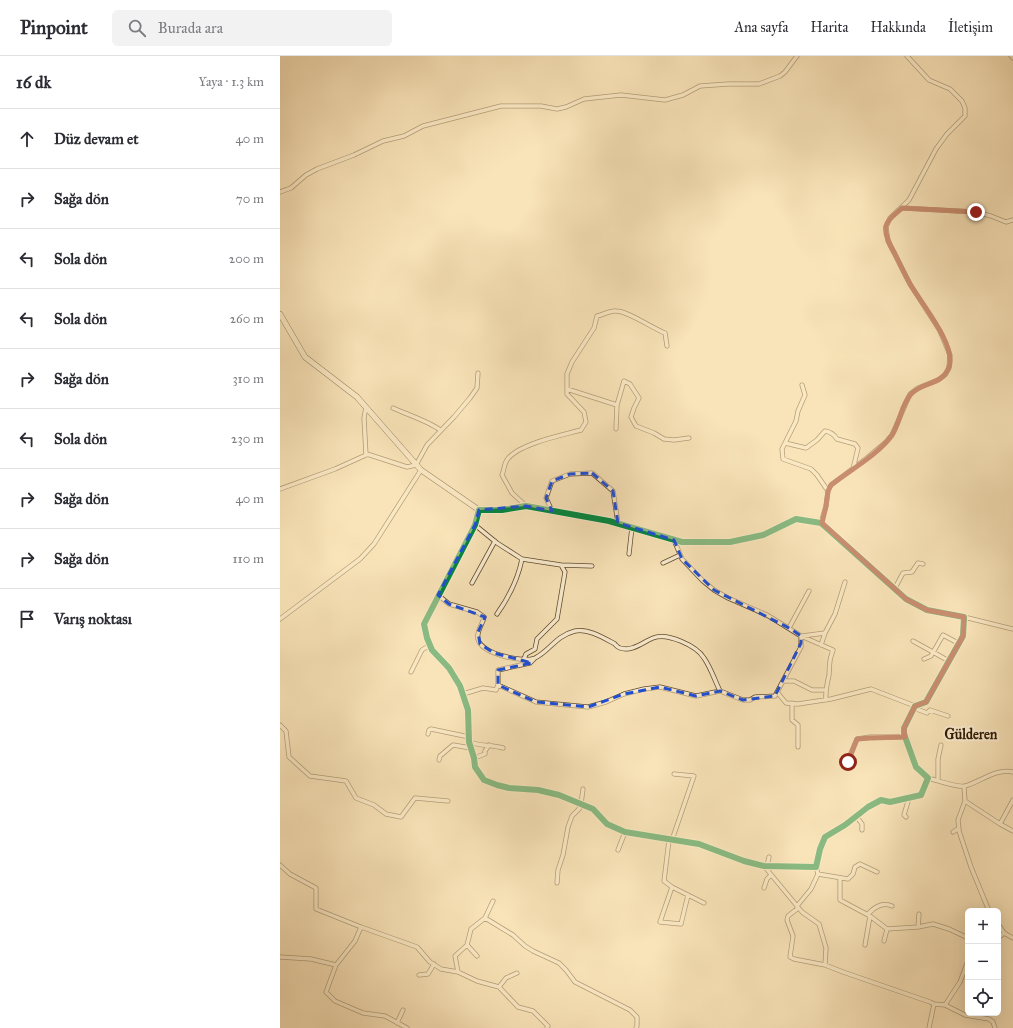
<!DOCTYPE html>
<html lang="tr">
<head>
<meta charset="utf-8">
<style>
	body { margin:0; font-family:"IM FELL Great Primer",serif; background:#f2f2f3; color:#2b2b33 }
	.controls { position:absolute; right:12px; bottom:12px; display:grid; overflow:hidden; border-radius:6px; box-shadow:0 4px 16px #0002 }
	.controls button { width:36px; height:36px; display:grid; place-items:center; padding:0; border:0; border-bottom:1px solid #e1e1e2; background:#fff; color:#2b2b33; font:20px sans-serif }
	.stop { position:absolute; width:12px; height:12px; margin:-9px; border:3px solid #8f2418; border-radius:50%; background:#fff }
	.stop.end { background:#8f2418; border-color:#fff; box-shadow:0 1px 4px #0008 }
	.list { margin:0; padding:0; list-style:none }
	h2 { display:flex; justify-content:space-between; align-items:center; height:52px; margin:0; padding:0 16px; font-size:17px }
	h2 small { font-size:13px; font-weight:400; color:#7c7c81 }
	.list li { display:grid; grid-template-columns:26px 1fr auto; gap:12px; align-items:center; box-sizing:border-box; height:60px; padding:0 16px; border-top:1px solid #e1e1e2 }
	.list b { display:block; font-size:15px; white-space:nowrap }
	.list em { font-size:13px; font-style:normal; color:#7c7c81 }
	.icon { flex:none; width:22px; height:22px; fill:none; stroke:currentColor; stroke-width:2; stroke-linecap:round; stroke-linejoin:round }
	.map { position:relative; flex:none; width:733px; height:972px; overflow:hidden }
	header { display:flex; align-items:center; gap:24px; box-sizing:border-box; height:56px; padding:0 20px; background:#fff; border-bottom:1px solid #e1e1e2 }
	header strong { font-size:19px }
	nav { display:flex; gap:22px; margin-inline-start:auto; font-size:14px }
	.search { width:280px; height:36px; background:#f2f2f3; display:flex; align-items:center; gap:10px; box-sizing:border-box; padding:0 14px; border-radius:6px; color:#7c7c81; font-size:15px }
	main { display:flex }
	aside { flex:1; background:#fff }
	.map>svg:first-child { display:block }
</style>
</head>
<body>
<header>
<strong>Pinpoint</strong>
<div class="search"><svg class="icon" aria-label="search" viewBox="0 0 24 24"><circle cx="10" cy="10" r="6"/><path d="M15 15l6 6"/></svg>Burada ara</div>
<nav><a>Ana sayfa</a><a>Harita</a><a>Hakkında</a><a>İletişim</a></nav>
</header>
<main>
<aside>
<h2>16 dk<small>Yaya · 1.3 km</small></h2>
<ul class="list">
<li><svg class="icon" aria-label="ahead" viewBox="0 0 24 24"><path d="M12 20V5M6 11l6-6 6 6"/></svg><div><b>Düz devam et</b></div><em>40 m</em></li>
<li><svg class="icon" aria-label="right" viewBox="0 0 24 24"><path d="M7 20v-9h11M14 6l5 5-5 5"/></svg><div><b>Sağa dön</b></div><em>70 m</em></li>
<li><svg class="icon" aria-label="left" viewBox="0 0 24 24"><path d="M17 20v-9H6M10 6l-5 5 5 5"/></svg><div><b>Sola dön</b></div><em>200 m</em></li>
<li><svg class="icon" aria-label="left" viewBox="0 0 24 24"><path d="M17 20v-9H6M10 6l-5 5 5 5"/></svg><div><b>Sola dön</b></div><em>260 m</em></li>
<li><svg class="icon" aria-label="right" viewBox="0 0 24 24"><path d="M7 20v-9h11M14 6l5 5-5 5"/></svg><div><b>Sağa dön</b></div><em>310 m</em></li>
<li><svg class="icon" aria-label="left" viewBox="0 0 24 24"><path d="M17 20v-9H6M10 6l-5 5 5 5"/></svg><div><b>Sola dön</b></div><em>230 m</em></li>
<li><svg class="icon" aria-label="right" viewBox="0 0 24 24"><path d="M7 20v-9h11M14 6l5 5-5 5"/></svg><div><b>Sağa dön</b></div><em>40 m</em></li>
<li><svg class="icon" aria-label="right" viewBox="0 0 24 24"><path d="M7 20v-9h11M14 6l5 5-5 5"/></svg><div><b>Sağa dön</b></div><em>110 m</em></li>
<li><svg class="icon" aria-label="arrive" viewBox="0 0 24 24"><path d="M6 21V4h12l-3 4 3 4H6"/></svg><div><b>Varış noktası</b></div></li>
</ul>
</aside>
<div class="map">
<svg width="733" height="972" viewBox="0 0 733 972">
	<rect width="100%" height="100%" fill="#f9e3b8"/>
	<filter id="stains"><feTurbulence type="fractalNoise" baseFrequency=".005" numOctaves="4"/><feColorMatrix values="0 0 0 0 .2 0 0 0 0 .09 0 0 0 0 .02 0 0 0 .5 -.17"/></filter>
	<radialGradient id="worn" r=".72"><stop offset=".6" stop-color="#630" stop-opacity="0"/><stop offset="1" stop-color="#630" stop-opacity=".3"/></radialGradient>
	<g fill="none" stroke-linecap="round" stroke-linejoin="round">
		<defs>
			<path id="street" d="M731,0L733,2
				M0,136L11,132L26,119L37,113L74,99L103,85L124,80L143,70L221,50H261L277,53L286,51L304,43L341,39L385,44L403,39L420,30L448,28H479L500,20L505,16L517,0
				M622,152L696,156L711,160L726,166L733,164
				M522,329L525,339L518,355L516,365L502,393L503,403L531,413L537,419L548,435
				M287,333L337,349L336,373
				M337,349L344,325L350,328L359,342L354,352L351,361L356,370L374,377L384,383L394,384L409,382
				M113,352C128,359 148,365 160,374
				M505,387L526,392L537,384L545,375C551,376 554,378 557,383L575,388L578,392L573,413
				M87,398L127,411L136,409L147,389L174,361L190,342L197,332L198,317
				M0,433L55,413L86,399L84,362L86,351
				M246,450L329,465L402,486H450L483,479L516,463L541,467L626,543L647,554L684,561L683,580L646,646L635,650L624,672V678L636,711L648,722L641,739L610,746L601,744L588,751L565,769L545,781L540,793L536,811L484,810L464,805L419,788L345,776L327,768L313,753L279,739L258,734L229,732L217,729L204,724L195,711L194,702L189,686L188,654L180,630L169,612L152,594L147,582L144,568L195,469L199,454H222Z
				M246,450L232,437L222,419C224,415 224,408 227,404C237,388 283,379 301,374L306,366L304,356L287,338V318L292,306L314,272L317,260C323,259 330,254 336,255C348,255 372,272 385,277L387,290
				M272,455L266,442L272,425L290,418L312,417L333,435L338,467
				M541,467L546,450L548,435L551,429L587,402L606,386L612,379L630,338L638,332L658,324L665,319L669,312L670,299L660,275L630,228L608,185L606,171L610,162L629,144L656,93L667,78L685,60V52L682,45L670,33L649,24L627,0
				M195,469L217,487L242,503L281,509L285,516L277,563L257,583L255,593L246,598L244,603
				M349,498L352,471
				M383,507L400,499
				M281,509L312,510
				M192,527L215,485
				M615,532L623,517L632,516L638,507L643,508
				M158,539L169,548L197,556L204,561C203,568 196,575 198,583C201,598 243,607 255,602C270,595 275,580 295,575C308,572 324,582 335,588C335,589 339,592 340,592C352,596 363,586 373,582C387,576 417,590 424,602C431,612 435,625 440,635
				M217,558C229,541 238,523 242,503
				M684,561L733,573
				M0,563L80,503L94,488L141,414
				M509,572L529,535
				M521,580L553,594C548,606 550,607 549,619C547,629 545,634 546,644
				M522,580L545,577L555,558L565,526
				M633,585L669,605
				M541,589L545,577
				M644,603L651,600L663,579L678,587
				M131,616L142,594L150,589
				M503,625H514L532,634H545
				M218,629L256,646L308,651L326,646L344,638L364,633L380,631L416,640L440,635L463,644H470L475,641L495,640L521,591V580L487,559L448,542L434,534L423,525L402,503L394,484
				M497,636L506,647L518,648L551,643L591,633L635,650
				M183,638L203,632L216,634L218,629V614L250,607L254,603
				M512,647V664L518,669V691
				M634,652L647,657L650,654L668,660
				M0,669L6,675L9,701L30,720L66,725L76,742L94,749L106,758L121,761L135,742L168,745
				M148,678L149,674L151,673L189,681
				M189,686C200,690 212,689 223,692
				M194,702L205,698V695L209,689
				M159,704L160,700L173,689L191,692
				M567,706L577,683L590,681H625
				M394,718L414,720L393,781L389,784L384,825L392,831L424,847
				M648,722C656,724 678,732 685,730C700,726 716,712 733,716
				M658,725V703L661,689
				M684,731L685,745L678,764L679,775L691,811L709,855
				M685,745L720,768L733,775
				M576,760L582,768V774
				M626,761L624,759L629,742
				M720,768L733,744
				M673,776L679,772
				M338,794L345,776
				M0,809L10,818L36,832V853L81,871L75,885L56,909L31,903L0,901
				M484,810L517,850V853L508,860L507,864L513,880L510,901L514,903L545,909L563,916L650,946L654,948L665,949L685,959L709,963L713,966L715,972
				M487,810L489,801
				M536,811L538,818L531,833L517,850L522,856L539,868L546,892L545,909
				M538,818L568,823L573,818L575,811L580,808L597,816
				M560,822V844L590,860L607,873L604,885
				M277,827L278,814L283,799L288,771L292,760L299,753L301,748L303,733
				M392,831L380,866L401,868L408,839
				M484,832L487,823L491,819
				M588,858C594,851 603,846 612,850
				M205,862L233,879L245,890L253,895L279,907L286,914L295,926L350,954L357,961V970L356,972
				M718,868L724,877L733,882
				M81,871L137,891L150,906L161,913L178,916L197,925L219,931L238,951L253,955L268,970L267,972
				M638,871L653,868L669,873L688,882
				M607,873L638,871L639,858
				M718,882L724,877
				M187,889L197,900
				M585,889L590,860
				M56,909L46,936L55,945L83,957L105,960L127,972
				M178,916L175,900L187,889L191,873L205,862L213,845
				M139,919L148,918L154,908
				M219,931L226,922L237,917
				M665,949L680,926L688,905
				M117,967L123,954
				M649,972L654,948"/>
			<path id="secondary" d="M0,258L25,301L77,341L141,414L199,454"/>
		</defs>
		<use href="#street" stroke="#604b2f" stroke-width="5"/>
		<use href="#secondary" stroke="#2d1801" stroke-width="6"/>
		<use href="#street" stroke="#fbedd1" stroke-width="3.5"/>
		<use href="#secondary" stroke="#fbedd1" stroke-width="5"/>
		<defs>
			<path id="cycleway" d="M246,450L329,465L402,486H450L483,479L516,463L541,467L626,543L647,554L684,561L683,580L646,646L635,650L624,672V678L636,711L648,722L641,739L610,746L601,744L588,751L565,769L545,781L540,793L536,811L484,810L464,805L419,788L345,776L327,768L313,753L279,739L258,734L229,732L217,729L204,724L195,711L194,702L189,686L188,654L180,630L169,612L152,594L147,582L144,568L195,469L199,454H222Z"/>
		</defs>
		<use href="#cycleway" stroke="#fbedd1" stroke-width="8"/>
		<use href="#cycleway" stroke="#00873e" stroke-width="6"/>
	</g>
	<g fill="none" stroke-linecap="round" stroke-linejoin="round">
		<path stroke="#8f2418" stroke-width="5" d="M568,706L577,683L590,682L625,681L624,672L635,650L646,646L683,580L684,561L647,554L626,543L542,467L546,450L548,435L551,429C570,414 598,399 612,379C620,367 621,349 631,338C642,326 663,329 669,311C677,290 641,247 630,228C625,219 620,208 615,198C611,191 604,179 606,170C608,162 616,158 622,152L696,156"/>
	</g>
	<path d="M0 0H733V972H0ZM312,417L333,435L338,467L394,484L402,503L434,534L511,573L521,580V587L495,640L463,644L440,635L416,640L380,631L344,638L308,651L256,646L218,629V614L252,607L214,597L200,588L198,576L205,561L169,548L158,539L195,469L199,454L246,450L272,455L266,442L272,425L290,418Z" fill="#f9e3b8" fill-opacity=".55" fill-rule="evenodd"/>
	<path fill="none" stroke="#1d4ed8" stroke-width="3" stroke-dasharray="8 5" stroke-linejoin="round" d="M312,417L333,435L338,467L394,484L402,503L434,534L511,573L521,580V587L495,640L463,644L440,635L416,640L380,631L344,638L308,651L256,646L218,629V614L252,607L214,597L200,588L198,576L205,561L169,548L158,539L195,469L199,454L246,450L272,455L266,442L272,425L290,418Z"/>
	<g text-anchor="middle" stroke-width="4" stroke-linejoin="round" paint-order="stroke">
		<g font-size="14" font-weight="bold" fill="#2d1801" stroke="#fbedd1">
			<text x="691" y="683">Gülderen</text>
		</g>
	</g>
	<rect width="100%" height="100%" filter="url(#stains)"/>
	<rect width="100%" height="100%" fill="url(#worn)"/>
</svg>
<div class="controls">
<button>+</button>
<button>−</button>
<button><svg class="icon" aria-label="locate" viewBox="0 0 24 24"><circle cx="12" cy="12" r="6"/><path d="M12 2v4M12 18v4M2 12h4M18 12h4"/></svg></button>
</div>
<div class="stop" style="left:568px;top:706px"></div>
<div class="stop end" style="left:696px;top:156px"></div>
</div>
</main>
</body>
</html>
